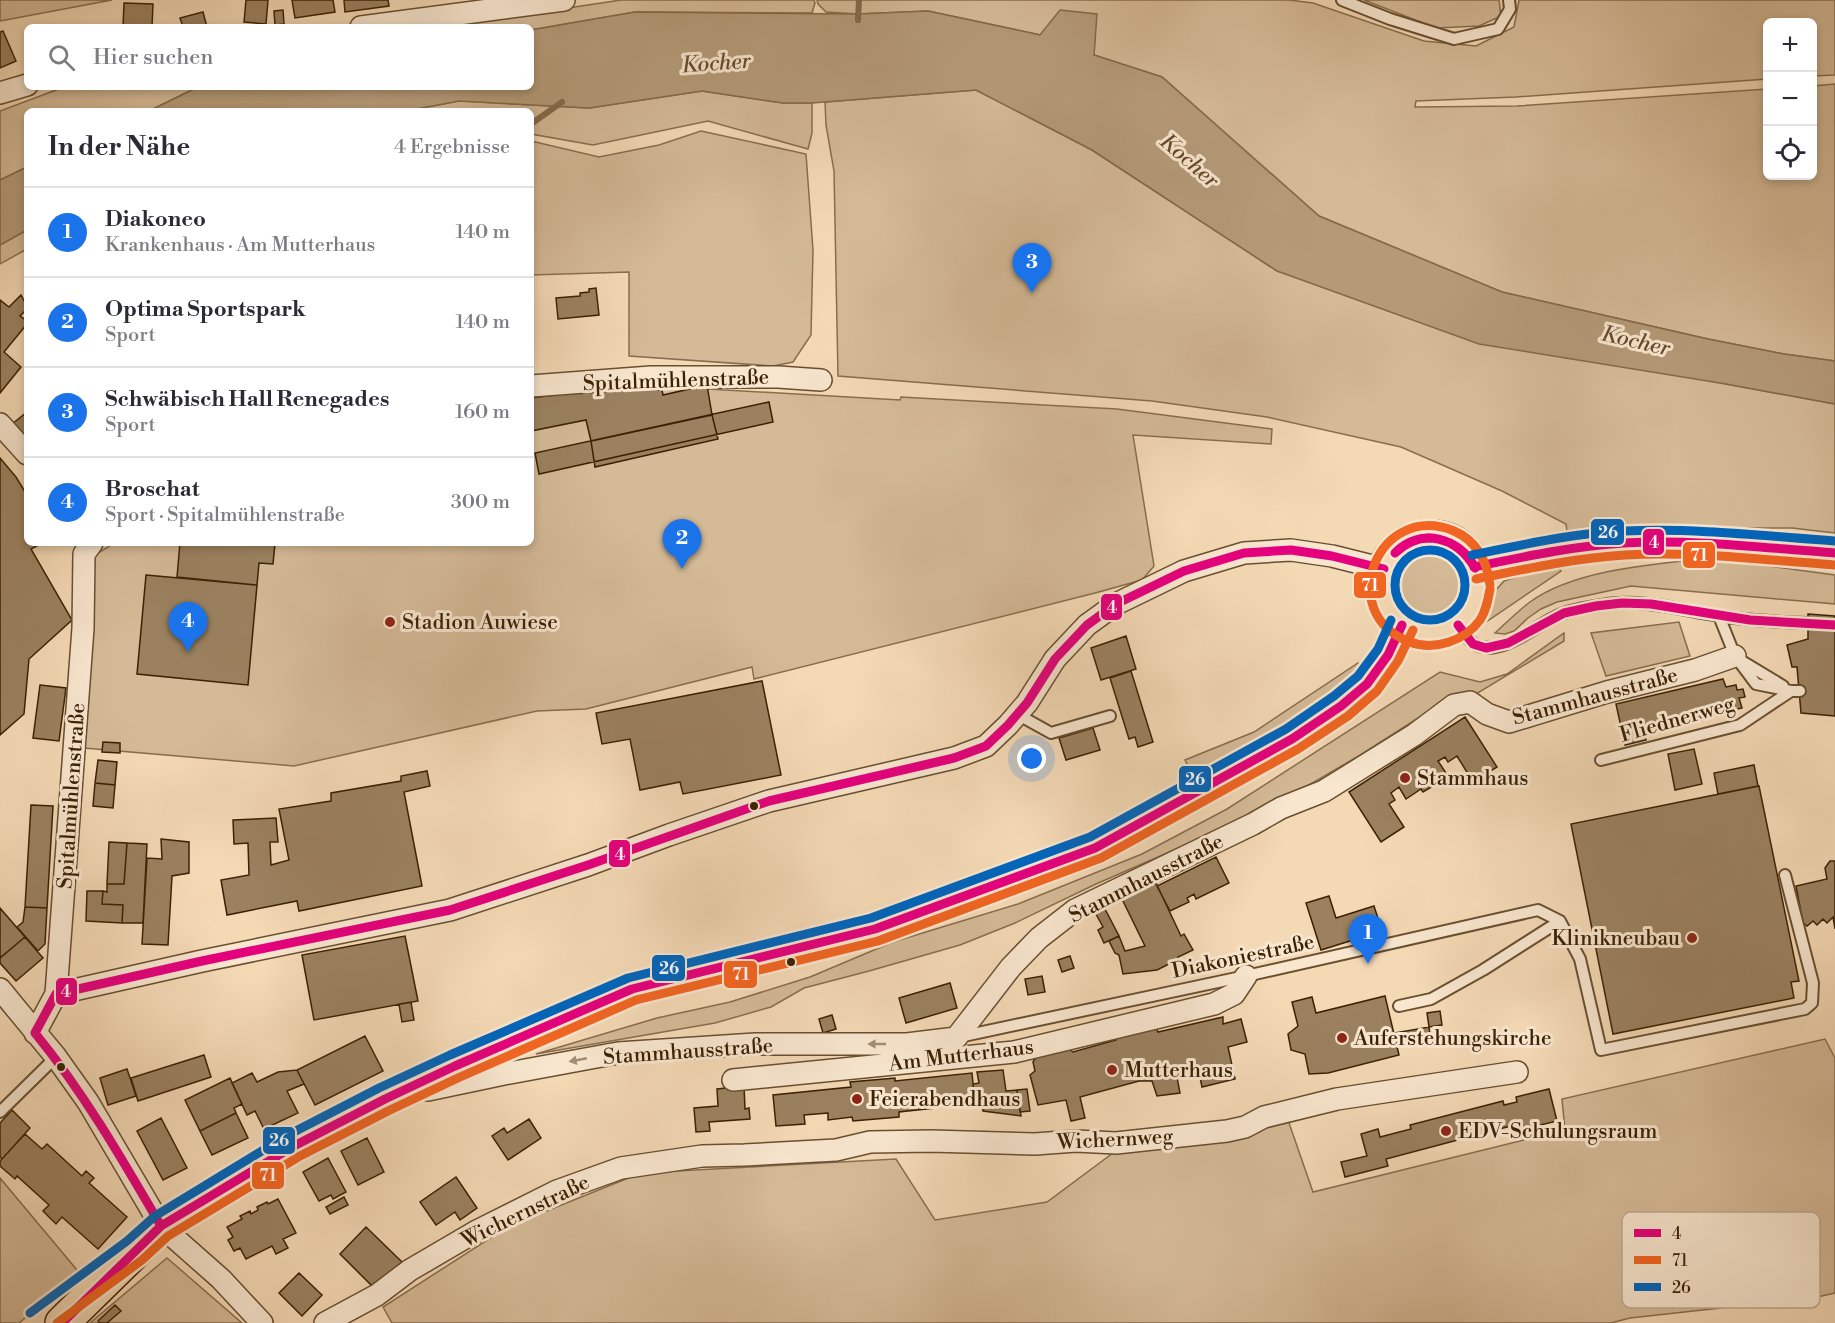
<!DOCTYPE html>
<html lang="de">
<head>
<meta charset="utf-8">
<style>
	body { margin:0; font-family:"Libre Bodoni",serif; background:#f7f7f7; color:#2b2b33 }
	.controls { position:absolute; right:18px; top:18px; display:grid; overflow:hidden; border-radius:9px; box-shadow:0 3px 9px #0003 }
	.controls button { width:54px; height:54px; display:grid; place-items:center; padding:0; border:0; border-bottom:2px solid #e1e1e2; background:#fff; color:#2b2b33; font:30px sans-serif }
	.you { position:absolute; left:1032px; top:759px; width:21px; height:21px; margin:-15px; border:4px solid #fff; border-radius:50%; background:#1a73e8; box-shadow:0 0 0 9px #1a73e833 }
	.badge { display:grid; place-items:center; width:39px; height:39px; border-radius:50%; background:#1a73e8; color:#fff; font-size:20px; font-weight:700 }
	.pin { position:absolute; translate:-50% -50px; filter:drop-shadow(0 2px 3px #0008) }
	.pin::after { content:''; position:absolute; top:32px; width:21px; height:18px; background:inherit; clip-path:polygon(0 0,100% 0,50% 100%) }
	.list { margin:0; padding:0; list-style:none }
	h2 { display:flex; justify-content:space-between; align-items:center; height:78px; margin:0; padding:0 24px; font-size:26px }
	h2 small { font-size:20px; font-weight:400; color:#7c7c81 }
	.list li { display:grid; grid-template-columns:39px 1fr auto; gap:18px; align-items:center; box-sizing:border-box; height:90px; padding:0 24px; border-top:2px solid #e1e1e2 }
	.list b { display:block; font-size:22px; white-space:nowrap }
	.list p { margin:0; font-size:20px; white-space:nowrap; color:#7c7c81 }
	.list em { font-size:20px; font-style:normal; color:#7c7c81 }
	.icon { flex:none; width:33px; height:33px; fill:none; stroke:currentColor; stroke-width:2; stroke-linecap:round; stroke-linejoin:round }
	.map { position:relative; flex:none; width:1835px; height:1323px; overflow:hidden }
	.search { position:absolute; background:#fff; box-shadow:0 3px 9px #0003; left:24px; top:24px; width:510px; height:66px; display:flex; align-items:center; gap:15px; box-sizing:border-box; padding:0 21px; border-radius:9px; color:#7c7c81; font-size:22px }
	.panel { position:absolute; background:#fff; box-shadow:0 3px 9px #0003; left:24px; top:108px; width:510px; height:438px; border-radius:9px }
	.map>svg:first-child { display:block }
</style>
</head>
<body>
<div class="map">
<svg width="1835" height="1323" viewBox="0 0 1835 1323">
	<rect width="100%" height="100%" fill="#f4d9b5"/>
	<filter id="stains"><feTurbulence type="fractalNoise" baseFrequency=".00333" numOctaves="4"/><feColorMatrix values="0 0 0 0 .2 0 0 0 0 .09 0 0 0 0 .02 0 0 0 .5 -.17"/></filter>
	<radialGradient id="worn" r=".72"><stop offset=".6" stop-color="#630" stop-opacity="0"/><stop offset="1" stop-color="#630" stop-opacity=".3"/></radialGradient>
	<path fill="#d5ba97" stroke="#886e4d" stroke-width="1.5" d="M0,0H112L0,21Z
		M621,0H814L815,3L812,13L635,12L531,30V27H441Z
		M817,0H1289L1313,3L1424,41L1476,46L1514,27L1519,0H1835V75L1813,76L1812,22H1768L1767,79L1516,97L1416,101L1415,107L1517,106L1767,89L1768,176H1812L1813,86L1835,84V361L1784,354L1708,339L1502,292L1319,216L1162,77L1094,55L1096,15L1041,35L928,11L858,14L826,12L818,4Z
		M1364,0H1499L1501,16L1479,26L1436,28Z
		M64,87H204L194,89L149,111H27V167L0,180V111Z
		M976,90L1092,150L1277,271L1726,384L1835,404V533L1792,528H1689L1609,524L1567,531L1566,524L1502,491L1401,447L1267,417L1152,401L838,376L834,171L826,125L825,102Z
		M702,91L783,103H812V133L808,149L708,121L593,145L531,134V111H406L459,101L589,108Z
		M701,131L806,154L813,250L811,335L793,362L773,366L629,356V272L531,275V141L599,157L659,145Z
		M27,230V249L0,264V245Z
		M638,385L900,400L901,397L1117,409L1272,429L1271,444L1133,435L1154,566L1142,580L1095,593L754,679L752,667L586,709L537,711L294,766L84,748L95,555L114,543H531V396Z
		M1394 586a37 37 0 1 1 74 0a37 37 0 1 1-74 0Z
		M1710,558L1835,575V604L1631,586L1557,602L1541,609L1528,618L1514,631L1505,634L1495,633C1507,622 1518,611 1530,602C1575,569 1656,564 1710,558Z
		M1556,564L1561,571L1486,622L1484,613L1488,599L1504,581Z
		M1679,622L1690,656L1606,676L1591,633Z
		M1564,633V641L1471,697L1454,695L1362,754L1266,810L1096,884L1015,923L960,945L869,971L804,988L771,1007L715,1023L536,1054L657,1018L730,1002L810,977L893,942L1018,904L1142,854L1227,809L1440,672L1480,682L1507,674Z
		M1358,663L1361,667L1349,682L1197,785L1185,760L1254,732Z
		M1825,1039L1835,1058V1293L1813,1298L1630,1318L1611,1323H392L383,1307L509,1226L641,1173L896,1159L935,1220L1047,1202L1113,1153L1288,1120L1313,1192L1565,1130L1562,1099Z
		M0,1178L77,1270L54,1294L19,1323H0Z
		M167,1258L242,1323H90Z"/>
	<path fill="#b59a78" stroke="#846a49" stroke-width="1.5" d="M1060,10L1097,14L1094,55L1162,77L1319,216L1502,292L1708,339L1784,354L1835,361V404L1726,384L1479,344L1277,271L1092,150L976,90L812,103H783L702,91L589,108L459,101L406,111H149L194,89L204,87H531V30L635,12L858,14L928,11L1040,35Z
		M27,167V230L0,245V180Z"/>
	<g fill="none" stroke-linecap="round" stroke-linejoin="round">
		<path stroke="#846a49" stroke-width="6" d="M858,20L859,0
			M531,124L562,102"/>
	</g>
	<path fill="#9b8160" stroke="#3b2103" stroke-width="1.5" d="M246,0H268L266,24L244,22Z
		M292,0H333L335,12L295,18Z
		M344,0H388L389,6L345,12Z
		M124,3L153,4L152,27H123Z
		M283,10L284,24L275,25L274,11Z
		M203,12L207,27H183L180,18Z
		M3,31L16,61L0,68V32Z
		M596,288L599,315L558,319L556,298L580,296V293L589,292V289Z
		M21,295L27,306V309L20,316L27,321V324L4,352L21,367L0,393V300L9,307Z
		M707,385L712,415L591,441L586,420L531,431V398L594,390L650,386V390H662L663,395Z
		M769,402L773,422L539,474L535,453Z
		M27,412V443L12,424Z
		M712,415L718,439L595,467L591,441Z
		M0,458L16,477L27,495V543H42L31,549L72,620L29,659L24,714L0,735Z
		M180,543H275L273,564L259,563L257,585L177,577Z
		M146,575L257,585L248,685L137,674Z
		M1808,614L1835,616V716L1801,713L1797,667H1792L1787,645L1808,639Z
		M1126,636L1136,669L1101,680L1091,648Z
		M1131,671L1153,742L1138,747L1135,737L1129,739L1110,678Z
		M1723,679L1726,687L1736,685L1737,690L1743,689L1745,697L1739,698L1742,708L1644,731L1646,740L1625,745L1616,704Z
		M762,681L781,775L683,794L680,782L640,790L630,739L602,744L596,713Z
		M40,685L66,688L59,741L33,738Z
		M1465,717L1497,767L1473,782L1457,756L1448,762L1445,757L1438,761L1446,773L1431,783L1433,786L1423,792L1421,789L1406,799L1399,787L1391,793L1395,800L1389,804L1404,827L1381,842L1349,792Z
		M1093,728L1100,750L1066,760L1059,738Z
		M103,742L120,743V753L102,752Z
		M1694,749L1702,784L1675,790L1668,754Z
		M98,760L117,762L115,785L95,783Z
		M1754,765L1758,786L1718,794L1714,773Z
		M427,771L430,786L404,792L422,886L299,911L297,901L227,915L221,880L249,875L248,843L234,844L233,820L276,818L278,842H270L271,865L289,860L279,809L331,801V793L401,781V776Z
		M95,783L115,785L113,808L93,806Z
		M1759,786L1799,981L1791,982L1794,998L1613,1034L1571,824Z
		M31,805L53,806L47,908L25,907Z
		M161,839L189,842V873L172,876L168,945L142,944L147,858L162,859Z
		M109,842L127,843L124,884H107Z
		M127,843L147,844L143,923H122L123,905L102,904L103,891L107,892V884H124Z
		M1216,857L1229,883L1196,899L1194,894L1187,898L1189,902L1170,911L1157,886Z
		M1830,861H1835V929L1833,917L1827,923L1823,919L1817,925L1813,921L1807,926L1803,923L1796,886L1827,879L1825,868Z
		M1156,883L1181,936L1184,934L1193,950L1178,957L1179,959L1157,970L1123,974L1119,955L1115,953L1109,941L1119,936L1125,951L1145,946L1122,899Z
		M87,891H103L102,904L123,905L122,923L86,921Z
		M1329,896L1336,918L1374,906L1382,931L1321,950L1306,903Z
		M25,907L47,908L45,944L38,951L17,927L23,922Z
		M0,908L25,937L0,958Z
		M1105,909L1119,936L1104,943L1098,930L1103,927L1096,914Z
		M405,936L418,1001L314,1020L302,955Z
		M25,937L43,958L16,981L0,963V958Z
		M1070,956L1074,968L1062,972L1058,960Z
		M1042,976L1045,992L1028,995L1025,979Z
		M950,983L957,1008L906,1023L899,998Z
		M1385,996L1399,1055L1328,1073L1309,1074L1305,1054L1291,1050L1288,1034L1298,1026L1292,1002L1312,997L1316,1013Z
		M411,1002L414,1020L402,1022L399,1004Z
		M1440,1011L1442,1025L1429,1027L1427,1013Z
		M832,1015L836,1029L823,1033L819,1019Z
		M1223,1017V1024L1241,1019L1247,1042L1228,1047L1235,1079L1202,1087L1198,1068L1176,1072L1180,1093L1157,1096L1152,1081H1139L1080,1097L1085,1118L1071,1121L1066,1100L1038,1105L1030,1075L1035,1071L1033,1062L1037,1056L1069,1049L1073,1052L1116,1040L1115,1035L1156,1027L1158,1032Z
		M1429,1027L1430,1035L1396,1043L1394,1033Z
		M365,1036L383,1071L315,1105L297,1070Z
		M204,1055L211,1077L138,1101L131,1078Z
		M127,1069L136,1096L108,1105L100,1078Z
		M297,1070L304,1084L287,1091L298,1113L264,1129L255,1111L247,1115L232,1083L252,1073L257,1082L278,1072Z
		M1003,1070L1006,1091L1017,1090L1021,1116L983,1111L982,1101H975L973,1084L979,1083L977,1072Z
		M972,1073L975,1104L947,1107L946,1099L934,1100L935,1108L899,1112V1117L853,1121L852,1117L828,1120V1113L804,1115L805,1124L776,1126L773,1095L851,1087L850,1082L895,1078V1081Z
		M230,1078L242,1104L234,1108L236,1113L200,1131L185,1100Z
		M744,1086L745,1109L749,1108L750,1119L709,1122L710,1131L696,1132L694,1108L718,1106L717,1089Z
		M1027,1089L1030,1111L1020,1112L1017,1090Z
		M1549,1089L1557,1121L1524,1129L1522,1123L1386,1159L1388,1166L1345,1177L1341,1162L1367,1156L1361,1134L1378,1129L1380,1137L1411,1129L1410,1125L1503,1101L1504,1105L1517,1102L1516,1097Z
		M12,1110L30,1128L2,1159L0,1157V1123Z
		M236,1113L248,1138L212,1155L200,1131Z
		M161,1118L187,1168L163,1180L137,1131Z
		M529,1119L541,1138L508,1160L492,1136L504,1128L507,1133Z
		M25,1134L42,1149L47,1144L82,1176L86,1171L94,1178L89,1183L127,1217L98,1249L62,1217L56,1224L43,1211L49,1205L17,1176L15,1179L0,1166V1161Z
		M367,1138L384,1172L358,1185L341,1151Z
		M328,1158L346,1192L333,1199L331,1195L319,1201L303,1172Z
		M456,1177L477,1208L460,1220L455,1212L436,1225L420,1202Z
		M344,1197L348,1205L330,1214L326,1207Z
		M278,1199L296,1233L283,1239L288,1248L276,1254L272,1246L246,1259L240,1248L234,1251L228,1240L233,1237L227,1227L242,1219L240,1216L250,1211L251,1214L258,1210L257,1207L267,1202L268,1204Z
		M366,1227L402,1262L375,1289L340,1254Z
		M299,1273L322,1295L302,1316L279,1293Z
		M115,1305L121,1311L107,1323H100L98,1321Z"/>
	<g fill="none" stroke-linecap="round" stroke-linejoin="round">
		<defs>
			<path id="lane" d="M1342,0L1390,19L1454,39L1498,29L1510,9L1509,0
				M1719,616L1735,656L1756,684L1791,691H1800
				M1458,625C1463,631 1469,642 1476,645C1502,657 1536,625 1559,615C1571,609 1594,606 1608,604C1647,599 1683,611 1721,616C1750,621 1779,622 1808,623
				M1740,660L1783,686
				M1017,714L1051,733L1110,716
				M1601,760L1740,725L1791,691
				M1560,921L1580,959L1601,1050L1805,1009L1812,1003L1813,983L1785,875
				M959,1037L1246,976L1538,910L1560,921L1483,970L1431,999L1399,1006
				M0,1112L56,1057"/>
			<path id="street" d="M361,27L564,0
				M0,93L27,85
				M531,386L651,377H778L821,380
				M0,424L27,454
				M0,989L56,1057L88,1102L161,1226L221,1279L262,1323
				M56,994L202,961L450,910L588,865L669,835L769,801L954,758L986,746L1008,725L1027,703L1055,659L1087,625L1116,604L1184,571L1244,553L1291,550L1332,556L1384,569
				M35,1033L56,994L83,628L84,554L92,543
				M733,1080L1014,1052L1214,1004L1234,994L1246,976
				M428,1090L504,1074L618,1053L755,1044H907L956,1038L1011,967L1039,938L1075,910L1253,824L1281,808L1324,791L1414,735L1454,705L1470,702L1487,714L1509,722L1607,692L1695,670L1735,656
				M325,1323L377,1295L410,1270L475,1232L557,1191L621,1168L702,1156L744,1155L836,1150L870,1142L931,1141L1035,1144L1076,1141L1116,1143L1227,1131L1245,1127L1264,1117L1337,1099L1517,1072"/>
			<path id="primary" d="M1382 585a48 48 0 1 1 96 0a48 48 0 1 1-96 0Z
				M1474,567C1524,557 1574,546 1624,543C1694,539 1765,548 1835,553
				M62,1323L161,1226L294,1146L385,1099L455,1066L632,989L875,929L1095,848L1292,739L1341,706L1367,684L1388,655L1402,625"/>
		</defs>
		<use href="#lane" stroke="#694f30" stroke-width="14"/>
		<use href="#street" stroke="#694f30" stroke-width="24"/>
		<use href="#primary" stroke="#3b2103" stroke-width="36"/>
		<use href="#lane" stroke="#f8e6cf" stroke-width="10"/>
		<use href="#street" stroke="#f8e6cf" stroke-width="21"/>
		<use href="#primary" stroke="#f4d9b5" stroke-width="33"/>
		<defs>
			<path id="bus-1" d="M1395,553C1419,527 1460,537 1475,568
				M1395,553C1423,527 1457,537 1475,568
				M1474,567C1523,557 1573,546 1624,543C1694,539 1765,548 1835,553
				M1458,625L1473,644L1486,648L1508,643L1564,613L1596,606L1622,603L1651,604L1750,620L1835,625
				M161,1226C122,1159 84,1093 35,1033L56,994L202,961L450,910L588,865L769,801L954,758L986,746L1008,725L1027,703L1055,659L1087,625L1116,604L1184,571L1244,553L1291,550L1332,556L1384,569
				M62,1323L161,1226L294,1146L385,1099L455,1066L632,989L875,929L1095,848L1292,739L1341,706L1367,684L1388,655L1402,625"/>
			<path id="bus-2" d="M1476,579C1525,569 1575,558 1625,555C1695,551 1765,560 1834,565
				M1490,589C1488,600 1486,611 1480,620C1465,641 1434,651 1410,642C1333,613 1378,500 1454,531C1477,541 1487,561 1490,585
				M57,1323L142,1260L168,1236L300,1156L390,1110L460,1077L636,1000L878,941L1101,858L1298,749L1348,716L1377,691L1398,661L1413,630"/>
			<path id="bus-3" d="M1395 585a35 35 0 1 1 70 0a35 35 0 1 1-70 0Z
				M1472,555C1522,545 1573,533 1625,531C1695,528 1765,536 1835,541
				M30,1313L127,1241L155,1216L288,1135L379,1088L450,1055L628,978L871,918L1090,837L1286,729L1334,696L1358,676L1378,649L1391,620"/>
		</defs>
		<use href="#bus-1" stroke="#f8e6cf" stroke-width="14"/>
		<use href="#bus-2" stroke="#f8e6cf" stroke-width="14"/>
		<use href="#bus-3" stroke="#f8e6cf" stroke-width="14"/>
		<use href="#bus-1" stroke="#e5007d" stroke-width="9"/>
		<use href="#bus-2" stroke="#f26522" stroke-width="9"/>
		<use href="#bus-3" stroke="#0065bd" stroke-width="9"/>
	</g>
	<defs><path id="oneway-solid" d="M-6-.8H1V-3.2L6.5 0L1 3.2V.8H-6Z" transform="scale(1.5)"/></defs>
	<g fill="#a38d73">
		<use href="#oneway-solid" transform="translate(877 1044) rotate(-180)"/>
		<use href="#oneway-solid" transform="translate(578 1060) rotate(169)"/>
	</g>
	<g fill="#8f2418" stroke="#f8e6cf" stroke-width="2">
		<circle cx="390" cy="622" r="6"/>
		<circle cx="1405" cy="778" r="6"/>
		<circle cx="1692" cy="938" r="6"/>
		<circle cx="1342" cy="1038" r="6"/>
		<circle cx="1112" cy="1070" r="6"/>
		<circle cx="857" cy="1099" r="6"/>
		<circle cx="1446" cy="1131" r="6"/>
	</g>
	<g fill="#3b2103" stroke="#f8e6cf" stroke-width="2">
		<circle cx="754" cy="806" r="5"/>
		<circle cx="791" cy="962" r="5"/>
		<circle cx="61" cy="1067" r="5"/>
	</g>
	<g text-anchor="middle" stroke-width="6" stroke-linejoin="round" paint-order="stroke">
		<g font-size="21" fill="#3b2103" stroke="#f8e6cf">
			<text transform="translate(676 380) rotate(-2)" y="7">Spitalmühlenstraße</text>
			<text transform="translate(1595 696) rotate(-15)" y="7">Stammhausstraße</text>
			<text transform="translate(1677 719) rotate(-16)" y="7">Fliednerweg</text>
			<text transform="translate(71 796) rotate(-86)" y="7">Spitalmühlenstraße</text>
			<text transform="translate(1146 878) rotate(-27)" y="7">Stammhausstraße</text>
			<text transform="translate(1243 956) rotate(-12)" y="7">Diakoniestraße</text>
			<text transform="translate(688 1051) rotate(-4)" y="7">Stammhausstraße</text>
			<text transform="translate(961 1055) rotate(-7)" y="7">Am Mutterhaus</text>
			<text transform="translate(1115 1139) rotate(-3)" y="7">Wichernweg</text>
			<text transform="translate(525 1211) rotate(-26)" y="7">Wichernstraße</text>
		</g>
		<g font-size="21" fill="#3b2103" stroke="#f8e6cf" text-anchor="start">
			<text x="402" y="629">Stadion Auwiese</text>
			<text x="1417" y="785">Stammhaus</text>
			<text x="1680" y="945" text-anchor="end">Klinikneubau</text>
			<text x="1354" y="1045">Auferstehungskirche</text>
			<text x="1124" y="1077">Mutterhaus</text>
			<text x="869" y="1106">Feierabendhaus</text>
			<text x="1458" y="1138">EDV-Schulungsraum</text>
		</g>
		<g font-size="22" font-style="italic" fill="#664b2c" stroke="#f8e6cf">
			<text transform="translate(716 62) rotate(-4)" y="8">Kocher</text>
			<text transform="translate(1190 160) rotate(41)" y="8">Kocher</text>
			<text transform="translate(1636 340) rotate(13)" y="8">Kocher</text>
		</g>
	</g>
	<rect x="1622" y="1212" width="198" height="96" rx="9" fill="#f8e6cf" stroke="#bfab92" stroke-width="1.5"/>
	<rect x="1634" y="1229" width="27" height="8" fill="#e5007d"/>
	<rect x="1634" y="1256" width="27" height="8" fill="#f26522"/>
	<rect x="1634" y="1283" width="27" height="8" fill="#0065bd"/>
	<g font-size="16" fill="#3b2103">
		<text x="1672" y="1239">4</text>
		<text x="1672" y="1266">71</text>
		<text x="1672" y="1293">26</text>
	</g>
	<g stroke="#f8e6cf" stroke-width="2">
		<rect x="1590" y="518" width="35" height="28" rx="6" fill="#0065bd"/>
		<rect x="1642" y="528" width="23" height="28" rx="6" fill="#e5007d"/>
		<rect x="1682" y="541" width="34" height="28" rx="6" fill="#f26522"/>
		<rect x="1353" y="571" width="34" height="28" rx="6" fill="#f26522"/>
		<rect x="1100" y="593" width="23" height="28" rx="6" fill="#e5007d"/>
		<rect x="1178" y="765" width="34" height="28" rx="6" fill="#0065bd"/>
		<rect x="608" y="839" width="23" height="29" rx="6" fill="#e5007d"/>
		<rect x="651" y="954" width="35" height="28" rx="6" fill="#0065bd"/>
		<rect x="723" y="960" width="35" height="29" rx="6" fill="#f26522"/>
		<rect x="55" y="977" width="23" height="29" rx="6" fill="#e5007d"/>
		<rect x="262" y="1126" width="34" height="29" rx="6" fill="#0065bd"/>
		<rect x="251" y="1161" width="34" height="29" rx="6" fill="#f26522"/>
	</g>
	<g font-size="16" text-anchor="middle" font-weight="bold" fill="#fff">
		<text x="1608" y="538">26</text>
		<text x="1654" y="548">4</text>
		<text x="1699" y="561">71</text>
		<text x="1370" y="591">71</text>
		<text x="1112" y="613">4</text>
		<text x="1195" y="785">26</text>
		<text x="620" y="860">4</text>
		<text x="669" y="974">26</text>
		<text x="741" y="980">71</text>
		<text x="66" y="997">4</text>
		<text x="279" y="1146">26</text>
		<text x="268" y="1181">71</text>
	</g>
	<rect width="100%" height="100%" filter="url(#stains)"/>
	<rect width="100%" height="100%" fill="url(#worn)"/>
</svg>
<div class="controls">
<button>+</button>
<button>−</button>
<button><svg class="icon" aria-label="locate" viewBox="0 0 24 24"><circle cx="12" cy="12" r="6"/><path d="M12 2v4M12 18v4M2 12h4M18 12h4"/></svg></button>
</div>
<div class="you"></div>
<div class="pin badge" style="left:1368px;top:964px">1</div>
<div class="pin badge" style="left:682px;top:569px">2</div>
<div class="pin badge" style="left:1032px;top:293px">3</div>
<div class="pin badge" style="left:188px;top:652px">4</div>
<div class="search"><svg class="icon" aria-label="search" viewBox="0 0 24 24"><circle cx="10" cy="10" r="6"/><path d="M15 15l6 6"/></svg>Hier suchen</div>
<section class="panel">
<h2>In der Nähe<small>4 Ergebnisse</small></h2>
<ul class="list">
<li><span class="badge">1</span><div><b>Diakoneo</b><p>Krankenhaus · Am Mutterhaus</p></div><em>140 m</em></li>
<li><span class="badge">2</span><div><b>Optima Sportspark</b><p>Sport</p></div><em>140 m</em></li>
<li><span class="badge">3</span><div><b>Schwäbisch Hall Renegades</b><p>Sport</p></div><em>160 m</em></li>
<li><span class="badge">4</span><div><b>Broschat</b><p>Sport · Spitalmühlenstraße</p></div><em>300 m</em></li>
</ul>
</section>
</div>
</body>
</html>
